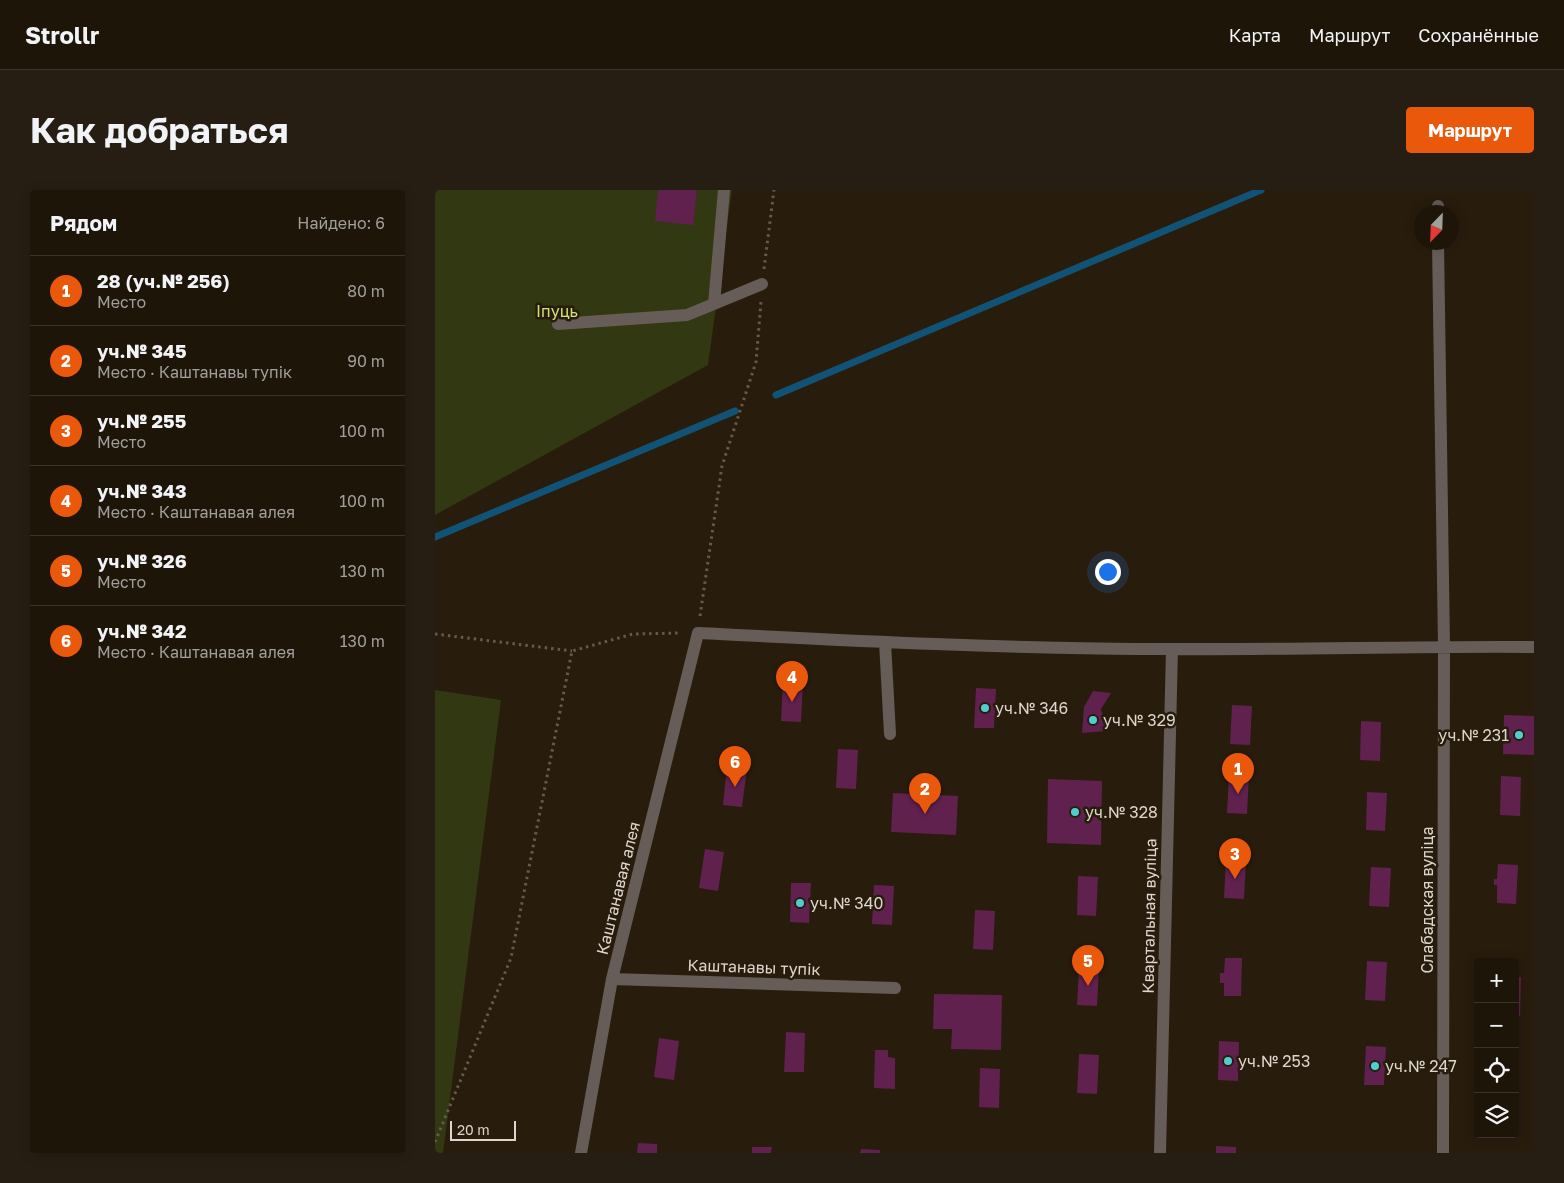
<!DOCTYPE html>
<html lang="ru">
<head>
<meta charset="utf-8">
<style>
	body { margin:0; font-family:"Golos Text",sans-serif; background:#261e12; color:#f1f3f6 }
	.controls { position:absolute; right:15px; bottom:15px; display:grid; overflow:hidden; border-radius:5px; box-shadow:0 2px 12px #0003 }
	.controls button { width:45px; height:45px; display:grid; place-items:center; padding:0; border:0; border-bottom:1px solid #3c342a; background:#1e1509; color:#f1f3f6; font:25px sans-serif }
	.compass { position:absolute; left:979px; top:15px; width:45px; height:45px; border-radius:50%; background:#1e1509; box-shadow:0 2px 12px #0003; rotate:203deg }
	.scale { position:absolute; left:15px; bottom:12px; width:66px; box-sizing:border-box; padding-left:5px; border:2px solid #ded6cc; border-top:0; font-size:14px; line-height:18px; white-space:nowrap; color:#ded6cc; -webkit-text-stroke:4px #281c0c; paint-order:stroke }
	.you { position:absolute; left:672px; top:381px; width:18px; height:18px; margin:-12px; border:4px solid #fff; border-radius:50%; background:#1a73e8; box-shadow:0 0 0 8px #1a73e833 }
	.badge { display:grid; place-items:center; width:32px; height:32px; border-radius:50%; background:#ea580c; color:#fff; font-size:16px; font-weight:700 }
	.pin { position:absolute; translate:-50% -41px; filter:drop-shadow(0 1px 2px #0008) }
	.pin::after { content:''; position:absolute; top:26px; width:18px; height:15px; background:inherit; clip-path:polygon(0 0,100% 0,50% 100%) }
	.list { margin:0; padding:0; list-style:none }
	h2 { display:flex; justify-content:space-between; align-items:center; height:65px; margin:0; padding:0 20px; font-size:21px }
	h2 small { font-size:16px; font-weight:400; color:#a19f9c }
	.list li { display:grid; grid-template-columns:32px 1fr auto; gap:15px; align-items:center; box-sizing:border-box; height:70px; padding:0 20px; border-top:1px solid #3c342a }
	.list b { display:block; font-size:19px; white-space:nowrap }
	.list p { margin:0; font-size:16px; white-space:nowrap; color:#a19f9c }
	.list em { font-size:16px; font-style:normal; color:#a19f9c }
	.icon { flex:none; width:28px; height:28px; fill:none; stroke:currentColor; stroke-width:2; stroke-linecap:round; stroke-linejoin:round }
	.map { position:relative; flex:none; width:1099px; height:963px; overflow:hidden; border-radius:5px }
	header { display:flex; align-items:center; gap:30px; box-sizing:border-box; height:70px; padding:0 25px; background:#1e1509; border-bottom:1px solid #3c342a }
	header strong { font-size:24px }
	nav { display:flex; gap:28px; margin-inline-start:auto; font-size:18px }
	.intro { display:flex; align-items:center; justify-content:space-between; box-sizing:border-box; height:120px; padding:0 30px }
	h1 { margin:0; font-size:35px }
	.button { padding:12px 22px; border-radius:5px; background:#ea580c; color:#fff; font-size:18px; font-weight:700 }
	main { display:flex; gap:30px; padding:0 30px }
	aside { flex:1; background:#1e1509; border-radius:5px; box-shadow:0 2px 12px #0003 }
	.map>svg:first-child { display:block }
</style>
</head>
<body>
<header>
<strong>Strollr</strong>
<nav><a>Карта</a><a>Маршрут</a><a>Сохранённые</a></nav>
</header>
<div class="intro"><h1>Как добраться</h1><a class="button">Маршрут</a></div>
<main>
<aside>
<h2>Рядом<small>Найдено: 6</small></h2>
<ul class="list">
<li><span class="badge">1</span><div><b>28 (уч.№ 256)</b><p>Место</p></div><em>80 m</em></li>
<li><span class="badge">2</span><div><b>уч.№ 345</b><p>Место · Каштанавы тупік</p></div><em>90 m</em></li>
<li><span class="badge">3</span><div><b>уч.№ 255</b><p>Место</p></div><em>100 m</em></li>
<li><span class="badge">4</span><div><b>уч.№ 343</b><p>Место · Каштанавая алея</p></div><em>100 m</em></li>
<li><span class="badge">5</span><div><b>уч.№ 326</b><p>Место</p></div><em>130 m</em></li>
<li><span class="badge">6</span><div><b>уч.№ 342</b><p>Место · Каштанавая алея</p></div><em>130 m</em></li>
</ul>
</aside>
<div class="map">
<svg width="1099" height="963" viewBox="0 0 1099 963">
	<rect width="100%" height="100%" fill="#281c0c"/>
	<path fill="#323811" d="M0,0H297L273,175L0,325Z
		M0,500L66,510L8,963H0Z"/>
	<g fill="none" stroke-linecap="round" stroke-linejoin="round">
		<path stroke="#105377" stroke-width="7" d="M341,205L826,0
			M0,347L300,221"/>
	</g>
	<path fill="#60214e" d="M223,0H262L258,35L220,31Z
		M348,492L368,493L366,532L346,531Z
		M541,498L561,499L559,538H539Z
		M658,501L676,503L666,519L671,541L647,543L649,517Z
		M797,515L817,516L815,555L795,554Z
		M1069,525L1099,526V565L1068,564Z
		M926,531L946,532L945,571L925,570Z
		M403,559L423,560L421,599L401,598Z
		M292,576L312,578L307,617L288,615Z
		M794,584L814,585L812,624L792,623Z
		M1066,586L1086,587L1085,626L1065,625Z
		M613,589L667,591L666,655L612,653Z
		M932,602L952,603L950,641L931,640Z
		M458,603L523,606L521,645L456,642Z
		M270,659L289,662L283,701L264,698Z
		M791,669L811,670L809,709L789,708Z
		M1063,674L1083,675L1081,714L1062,713V695H1059V689H1062Z
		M936,677L956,678L954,717L934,716Z
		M643,686L663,687L661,726L642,725Z
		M356,693H376L374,733L355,732Z
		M439,695L459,696L457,735L437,734Z
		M540,720L560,721L558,760L538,759Z
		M790,768H807L806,806H789V793H785V783H789Z
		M932,771L952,772L950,811L930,810Z
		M644,776L664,777L662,816L642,815Z
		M1080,787H1086L1085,826H1080Z
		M499,804L567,805L566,860L516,859L517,839H498Z
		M351,842L370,843L369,882H349Z
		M224,848L244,851L239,890L219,887Z
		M784,851L804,852L803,891L783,890Z
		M931,856L951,857L949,895H929Z
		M440,860H453V867L460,868V899L439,898Z
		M644,864L664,865L662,904L642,903Z
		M545,878L565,879L564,918L544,917Z
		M1080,889H1084L1082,928H1080Z
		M203,953L222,954V963H202Z
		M781,956L801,957V963H781Z
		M317,957H337L336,963H317Z
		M426,959L445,960V963H425Z"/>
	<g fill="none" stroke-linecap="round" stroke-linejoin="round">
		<path stroke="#655a4c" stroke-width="3" stroke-dasharray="2.5 4" stroke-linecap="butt" d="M329,79L339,0
			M265,426L287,276L321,172L326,112
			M0,444L137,461
			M0,952L76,768L137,461L198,444L245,443"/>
		<path stroke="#665d58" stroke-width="12" d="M1003,16V22
			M1003,52L1009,456L1008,963
			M279,114L289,0
			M123,134L252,125L327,94
			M450,452L455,544
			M177,789L460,798
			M146,963L177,789L263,443C421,451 579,459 737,459C858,460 978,456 1099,457
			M725,963L737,459"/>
	</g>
	<g fill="#52cdcf" stroke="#281c0c" stroke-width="2">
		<circle cx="550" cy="518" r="5"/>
		<circle cx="658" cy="530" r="5"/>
		<circle cx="1084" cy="545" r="5"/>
		<circle cx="640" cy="622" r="5"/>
		<circle cx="365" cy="713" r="5"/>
		<circle cx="793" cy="871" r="5"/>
		<circle cx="940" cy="876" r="5"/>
	</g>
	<g text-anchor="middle" stroke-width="5" stroke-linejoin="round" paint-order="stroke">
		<g font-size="16" fill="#d0e375" stroke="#281c0c">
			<text x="122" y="127">Іпуць</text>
		</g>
		<g font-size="16" fill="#ded6cc" stroke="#281c0c" text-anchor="start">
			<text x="560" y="524">уч.№ 346</text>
			<text x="668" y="536">уч.№ 329</text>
			<text x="1074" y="551" text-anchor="end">уч.№ 231</text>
			<text x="650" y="628">уч.№ 328</text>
			<text x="375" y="719">уч.№ 340</text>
			<text x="803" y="877">уч.№ 253</text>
			<text x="950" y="882">уч.№ 247</text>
		</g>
		<g font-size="16" fill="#ded6cc" stroke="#281c0c">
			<text transform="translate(183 698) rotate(-76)" y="6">Каштанавая алея</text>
			<text transform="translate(992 710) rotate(-90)" y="6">Слабадская вуліца</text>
			<text transform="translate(714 726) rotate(-89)" y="6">Квартальная вуліца</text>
			<text transform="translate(319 777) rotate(2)" y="6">Каштанавы тупік</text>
		</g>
	</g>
</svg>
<div class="controls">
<button>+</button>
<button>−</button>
<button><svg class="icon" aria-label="locate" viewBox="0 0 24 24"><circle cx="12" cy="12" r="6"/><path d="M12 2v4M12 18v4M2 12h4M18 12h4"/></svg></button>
<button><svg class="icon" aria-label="layers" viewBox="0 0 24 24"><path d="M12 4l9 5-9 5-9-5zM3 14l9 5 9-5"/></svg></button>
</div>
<svg class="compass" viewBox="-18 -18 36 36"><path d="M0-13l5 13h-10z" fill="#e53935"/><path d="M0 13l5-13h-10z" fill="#a19f9c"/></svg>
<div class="scale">20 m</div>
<div class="you"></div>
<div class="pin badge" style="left:803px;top:604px">1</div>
<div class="pin badge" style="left:490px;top:624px">2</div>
<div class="pin badge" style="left:800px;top:689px">3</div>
<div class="pin badge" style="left:357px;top:512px">4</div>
<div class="pin badge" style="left:653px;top:796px">5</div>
<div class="pin badge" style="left:300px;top:597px">6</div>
</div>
</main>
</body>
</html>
